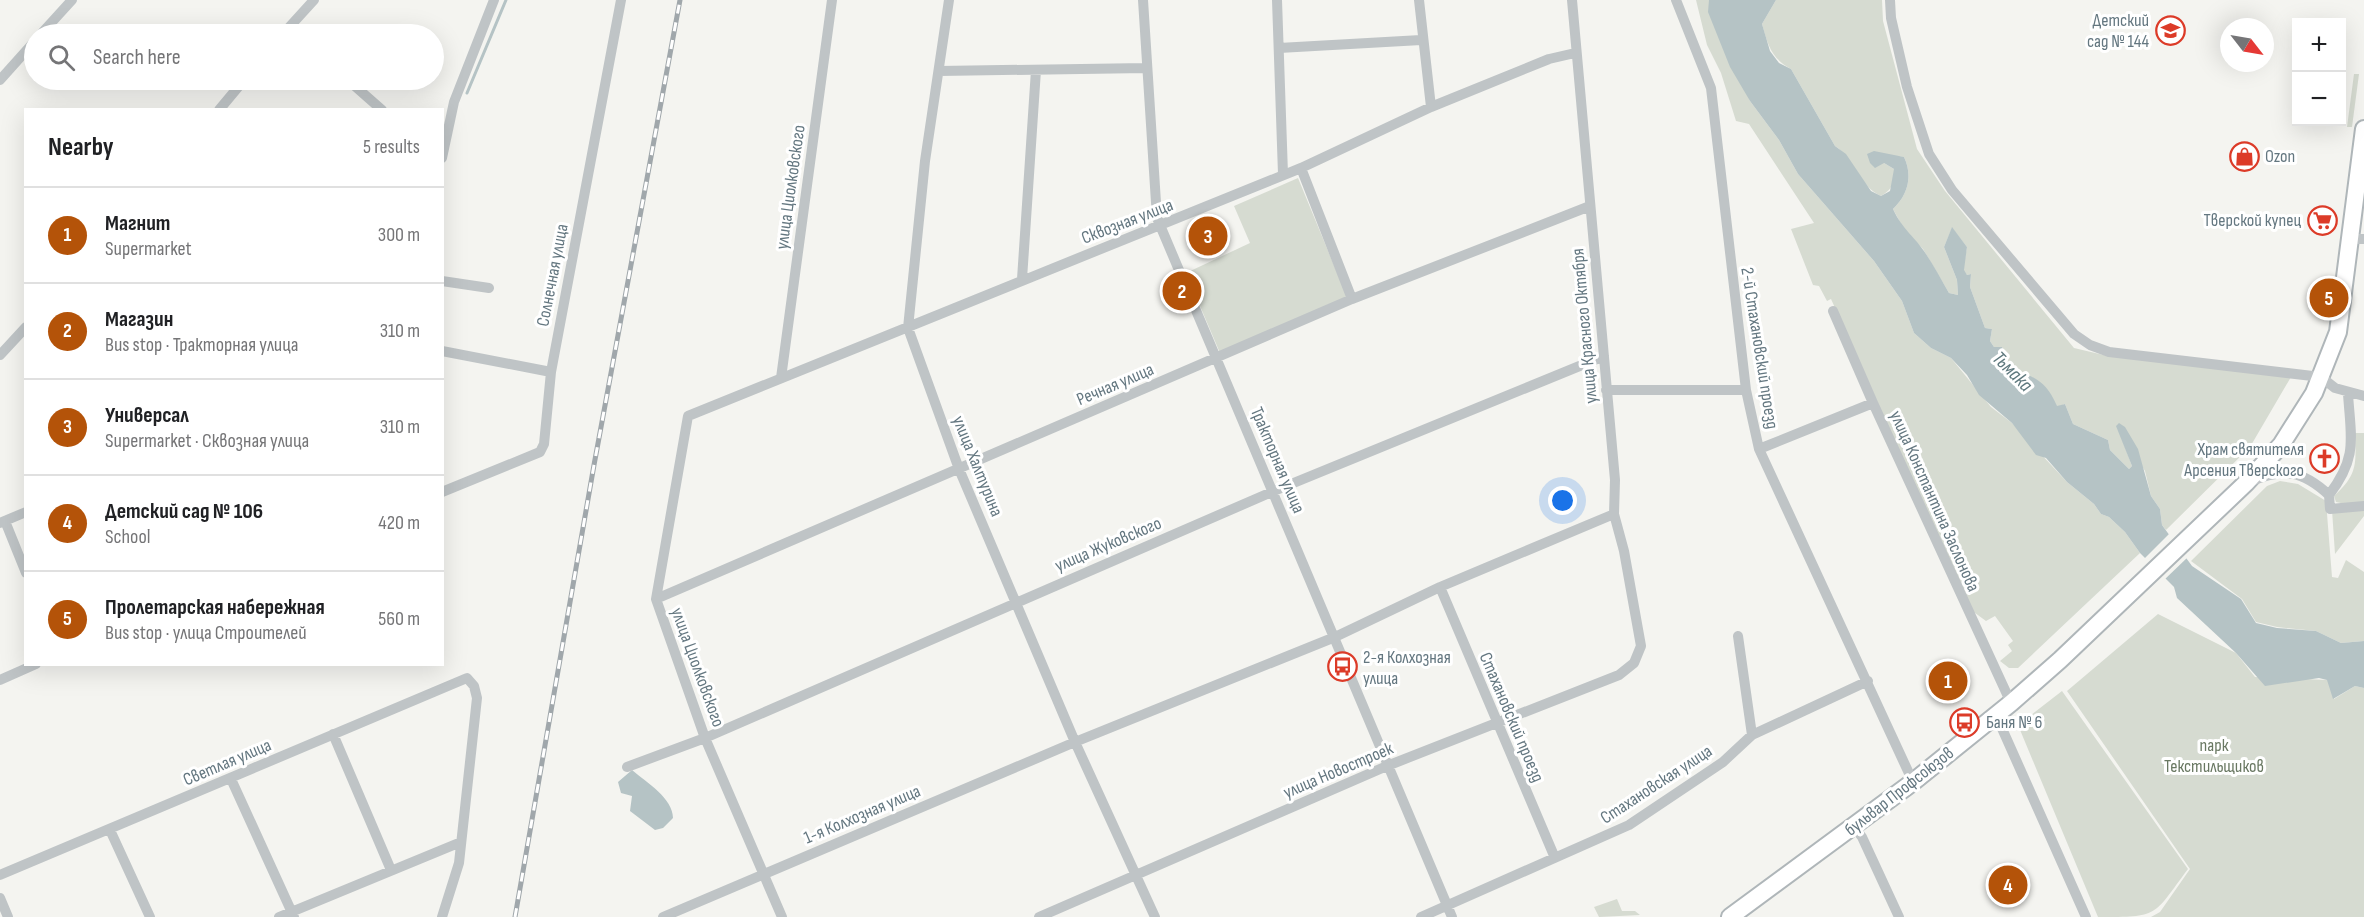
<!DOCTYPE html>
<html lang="en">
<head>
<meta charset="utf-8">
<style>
	body { margin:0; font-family:"Sofia Sans Condensed",sans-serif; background:#f2f2f2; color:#202124 }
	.controls { position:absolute; right:18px; top:18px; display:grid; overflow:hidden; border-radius:0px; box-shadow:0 6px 24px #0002 }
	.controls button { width:54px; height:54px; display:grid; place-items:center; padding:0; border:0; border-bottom:2px solid #e0e0e0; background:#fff; color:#202124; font:30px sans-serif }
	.compass { position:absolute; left:2220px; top:18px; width:54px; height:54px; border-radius:50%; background:#fff; box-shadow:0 6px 24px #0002; rotate:121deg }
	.you { position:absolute; left:1563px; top:501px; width:21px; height:21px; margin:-15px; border:4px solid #fff; border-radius:50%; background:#1a73e8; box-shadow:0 0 0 9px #1a73e833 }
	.badge { display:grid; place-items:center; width:39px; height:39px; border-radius:50%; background:#b45309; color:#fff; font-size:20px; font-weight:700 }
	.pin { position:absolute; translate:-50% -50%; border:3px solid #fff; box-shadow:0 2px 6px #0006 }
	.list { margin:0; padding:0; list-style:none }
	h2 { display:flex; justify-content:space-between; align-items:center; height:78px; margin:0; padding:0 24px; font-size:26px }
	h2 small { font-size:20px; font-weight:400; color:#757577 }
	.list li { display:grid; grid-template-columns:39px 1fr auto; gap:18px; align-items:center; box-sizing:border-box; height:96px; padding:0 24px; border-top:2px solid #e0e0e0 }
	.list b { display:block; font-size:22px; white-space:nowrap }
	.list p { margin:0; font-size:20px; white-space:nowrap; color:#757577 }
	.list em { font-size:20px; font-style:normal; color:#757577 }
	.icon { flex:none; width:33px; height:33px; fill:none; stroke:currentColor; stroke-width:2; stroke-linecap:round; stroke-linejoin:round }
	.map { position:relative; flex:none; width:2364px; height:917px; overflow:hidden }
	.search { position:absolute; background:#fff; box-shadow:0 6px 24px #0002; left:24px; top:24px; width:420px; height:66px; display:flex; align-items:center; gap:15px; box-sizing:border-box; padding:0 21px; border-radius:33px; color:#757577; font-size:22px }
	.panel { position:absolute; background:#fff; box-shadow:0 6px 24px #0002; left:24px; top:108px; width:420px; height:558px; border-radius:0px }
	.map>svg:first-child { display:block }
</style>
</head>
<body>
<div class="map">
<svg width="2364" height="917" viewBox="0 0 2364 917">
	<rect width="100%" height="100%" fill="#f4f4f0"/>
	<path fill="#d6dbd1" d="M1696,0H1709L1750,101L1779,140L1798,174L1874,261L1902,301L1914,333L1931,348L1951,358L1991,407L2012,423L2067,482L2094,504L2101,514L2109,517L2125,532L2140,553L2018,668H2009L2000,661L2012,651L2008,645L2013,641L1995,616L1986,621L1971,610L1831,299L1827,301L1819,286L1813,285L1791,229L1814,223L1749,124L1736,121L1721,73L1707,45Z
		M1776,0H1882L1883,21L1917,149L1945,191L2074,348L2108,356L2291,377L2250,447L2166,530L2162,525L2160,509L2151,496L2145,471L2117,426L2132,466L2129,469L2110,450L2108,440L2073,424L2065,404L2057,407L2024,373L2007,369L2002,347H1994L1990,341L1992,329L1985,328L1970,287L1971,274L1967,275L1963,270L1967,247L1952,228L1944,247L1957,280L1958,295L1949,293L1923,249L1906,233L1893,209C1908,195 1913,176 1904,157L1896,156L1884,163L1894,169C1894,183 1893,189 1881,196C1860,187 1855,159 1835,146L1791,69C1771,58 1768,45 1762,24Z
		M2354,74H2359L2352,127H2347Z
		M1298,178L1347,297L1220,353L1186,273L1250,243L1234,206Z
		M2355,433H2364V504L2350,505L2336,502L2334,496C2358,474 2356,464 2355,433Z
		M2280,481L2298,484L2326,501L2332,577L2338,578L2346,560L2364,572V641L2341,643L2316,631L2277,627L2256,622L2242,599L2191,561L2267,486Z
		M2364,509V516L2335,554L2332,510Z
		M2158,614L2236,653L2255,677L2328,680L2334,699L2355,686L2364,688V917H2151L2160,912L2190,869L2067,691Z
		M2062,691L2188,869C2152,917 2160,917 2098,917L2018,725Z
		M1617,899L1622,911H1635L1640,915L1599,917L1594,907Z"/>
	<path fill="#b5c3c5" d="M1709,0H1776L1762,24L1770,51L1779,63L1791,69L1835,146L1846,154L1871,191L1881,196L1890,191L1894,169L1884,163L1875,168L1870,163L1867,154L1874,151L1904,157C1913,176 1908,195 1893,209C1903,230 1912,234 1924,251C1933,264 1941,279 1949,293L1958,295L1957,280L1944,247L1952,227L1967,247L1964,270L1967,275L1971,274L1970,287L1985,328L1992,329L1990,341L1994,347H2002L2007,369C2034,375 2046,381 2057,406L2065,404L2073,424L2108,440L2110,450L2129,469L2132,466L2116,426L2119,423L2125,427L2138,449L2151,496L2160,509L2162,525L2192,566L2241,599L2256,623L2277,628L2316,631L2341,643L2364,641V688L2355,686L2333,699L2327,680L2319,678L2265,686L2236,653L2177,598L2174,587L2140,553L2125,532L2109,517L2101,514L2094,504L2067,482L2046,458L2036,455L2012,423L1979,395L1967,375L1951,358L1931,348L1914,333L1902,301L1874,261L1798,174L1779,140L1750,101L1730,67L1708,12Z
		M632,770C646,782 673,798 673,818L663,828L655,830L630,811L632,796L621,793L618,782Z"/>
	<path fill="#f4f4f0" d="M2171,532L2189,556L2163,581L2143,560Z"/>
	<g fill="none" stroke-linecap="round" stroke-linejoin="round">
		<path stroke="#b5c3c5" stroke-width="3" d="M467,93L506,0"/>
		<defs>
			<path id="secondary" d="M1730,917L1913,782L2011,703L2060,660L2246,483L2281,445L2314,393L2338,332L2364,129"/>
		</defs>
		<use href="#secondary" stroke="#afb6b9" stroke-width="20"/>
		<path stroke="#bfc4c6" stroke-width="10" d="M949,0L925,161L908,328L959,469L1075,742L1155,917
			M1143,0L1157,218L1452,917
			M1277,0L1283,174
			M1419,0L1431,107
			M1676,0L1711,88L1746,390L1759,449L1913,782
			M1890,0L1891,18L1907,87L1929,154L1952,190L2074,334L2090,345L2109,352L2321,377L2335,388L2364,396
			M41,34L72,0
			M283,34L314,0
			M1279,48L1421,40
			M939,71L1146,68
			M0,80L34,42
			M348,80L382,110
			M219,110L244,80
			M442,158L454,102L494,0
			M1301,168L1352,299
			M2350,239H2364
			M1022,279L1036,70
			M442,281L489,288
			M1833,311L1873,403L2011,703
			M442,351L551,372
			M0,355L26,327
			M781,378L832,0
			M1606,390H1746
			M1759,449L1873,403
			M2251,481C2284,468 2302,470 2329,495L2330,509L2364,506
			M442,492L540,452L544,444L551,372L621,0
			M2329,495C2358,457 2351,439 2348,394
			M5,521L26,573
			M0,523L26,512
			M1440,587L1555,858
			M656,599L1352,299L1590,206
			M1738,636L1752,735
			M0,680L36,664
			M1996,715L2086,917
			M333,734L391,870
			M627,767L705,738L1274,491L1604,356
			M231,779L294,917
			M1854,827L1862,837L1899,917
			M110,830L150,917
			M0,875L467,678L474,686L477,698L459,863L442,917
			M0,898L8,917
			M279,917L461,842
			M663,917L1075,742L1335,637L1440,587L1614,514
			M782,917L705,738L656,599L688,416L1301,168L1431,107L1549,59L1575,53
			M1039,917L1387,766L1619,675L1634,663L1641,646L1624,551L1614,514L1615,480L1572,0
			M1421,917L1629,825L1723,762L1752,735L1868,681"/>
		<use href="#secondary" stroke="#fff" stroke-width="16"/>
		<defs>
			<path id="rail" d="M515,917L594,465L680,0"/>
		</defs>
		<use href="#rail" stroke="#a0a7ab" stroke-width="5"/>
		<use href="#rail" stroke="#fff" stroke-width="3" stroke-dasharray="9" stroke-linecap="butt"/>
	</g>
	<defs>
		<symbol id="school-ring" viewBox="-11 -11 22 22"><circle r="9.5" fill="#fff" stroke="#dc3b28" stroke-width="1.5"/><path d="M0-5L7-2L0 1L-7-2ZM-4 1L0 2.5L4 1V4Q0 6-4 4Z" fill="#dc3b28"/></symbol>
		<symbol id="shop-ring" viewBox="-11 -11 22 22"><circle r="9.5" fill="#fff" stroke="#dc3b28" stroke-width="1.5"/><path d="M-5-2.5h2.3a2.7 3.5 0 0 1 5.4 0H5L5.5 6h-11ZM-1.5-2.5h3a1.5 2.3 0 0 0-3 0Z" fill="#dc3b28"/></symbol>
		<symbol id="supermarket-ring" viewBox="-11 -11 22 22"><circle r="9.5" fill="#fff" stroke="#dc3b28" stroke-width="1.5"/><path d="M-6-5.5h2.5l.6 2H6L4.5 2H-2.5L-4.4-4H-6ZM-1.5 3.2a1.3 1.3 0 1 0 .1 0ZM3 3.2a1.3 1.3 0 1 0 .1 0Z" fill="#dc3b28"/></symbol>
		<symbol id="church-ring" viewBox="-11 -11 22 22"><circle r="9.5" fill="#fff" stroke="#dc3b28" stroke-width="1.5"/><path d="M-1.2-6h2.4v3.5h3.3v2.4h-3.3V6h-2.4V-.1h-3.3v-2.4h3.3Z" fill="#dc3b28"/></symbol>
		<symbol id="bus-ring" viewBox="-11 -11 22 22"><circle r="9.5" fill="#fff" stroke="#dc3b28" stroke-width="1.5"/><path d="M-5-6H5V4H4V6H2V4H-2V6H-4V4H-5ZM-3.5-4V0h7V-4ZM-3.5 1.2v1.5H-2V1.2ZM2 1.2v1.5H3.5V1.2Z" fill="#dc3b28"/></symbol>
	</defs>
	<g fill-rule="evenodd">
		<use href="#school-ring" x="2154" y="14" width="33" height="33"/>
		<use href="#shop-ring" x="2228" y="140" width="33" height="33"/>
		<use href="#supermarket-ring" x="2306" y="204" width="33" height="33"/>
		<use href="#church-ring" x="2308" y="442" width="33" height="33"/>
		<use href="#bus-ring" x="1326" y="650" width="33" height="33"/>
		<use href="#bus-ring" x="1948" y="706" width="33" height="33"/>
	</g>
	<g text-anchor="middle" stroke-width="6" stroke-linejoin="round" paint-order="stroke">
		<g font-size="18" fill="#647780" stroke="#fff" text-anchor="end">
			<text x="2149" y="26">Детский<tspan x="2149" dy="21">сад № 144</tspan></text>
			<text x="2265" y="162" text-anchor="start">Ozon</text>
			<text x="2301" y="226">Тверской купец</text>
			<text x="2304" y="455">Храм святителя<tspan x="2304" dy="21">Арсения Тверского</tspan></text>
			<text x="1363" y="663" text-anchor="start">2-я Колхозная<tspan x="1363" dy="21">улица</tspan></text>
			<text x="1986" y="728" text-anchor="start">Баня № 6</text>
		</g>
		<g font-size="18" fill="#647780" stroke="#fff">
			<text transform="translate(790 187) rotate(-82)" y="6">улица Циолковского</text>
			<text transform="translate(1127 221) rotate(-21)" y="6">Сквозная улица</text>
			<text transform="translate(552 275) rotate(-79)" y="6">Солнечная улица</text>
			<text transform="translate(1584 326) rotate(-95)" y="6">улица Красного Октября</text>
			<text transform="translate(1760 348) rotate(81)" y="6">2-й Стахановский проезд</text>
			<text transform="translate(1115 384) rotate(-23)" y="6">Речная улица</text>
			<text transform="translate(1278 460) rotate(67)" y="6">Тракторная улица</text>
			<text transform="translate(978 466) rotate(68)" y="6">улица Халтурина</text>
			<text transform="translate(1935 501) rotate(66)" y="6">улица Константина Заслонова</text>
			<text transform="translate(1108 544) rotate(-23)" y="6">улица Жуковского</text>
			<text transform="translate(698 667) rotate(70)" y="6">улица Циолковского</text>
			<text transform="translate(1512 717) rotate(67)" y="6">Стахановский проезд</text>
			<text transform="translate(227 762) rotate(-23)" y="6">Светлая улица</text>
			<text transform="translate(1338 770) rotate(-23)" y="6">улица Новостроек</text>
			<text transform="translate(1656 784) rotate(-33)" y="6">Стахановская улица</text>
			<text transform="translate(1899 791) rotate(-38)" y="6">бульвар Профсоюзов</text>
			<text transform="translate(862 814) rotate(-23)" y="6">1-я Колхозная улица</text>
		</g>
		<g font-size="18" fill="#697862" stroke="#fff">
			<text x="2214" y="751">парк<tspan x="2214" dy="21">Текстильщиков</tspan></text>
		</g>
		<g font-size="20" font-style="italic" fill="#5f797e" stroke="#fff">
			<text transform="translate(2013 371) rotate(45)" y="7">Тьмака</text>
		</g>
	</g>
</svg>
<div class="controls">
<button>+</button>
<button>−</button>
</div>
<svg class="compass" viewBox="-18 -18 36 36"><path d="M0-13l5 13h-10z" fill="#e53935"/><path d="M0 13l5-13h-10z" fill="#757577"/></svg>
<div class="you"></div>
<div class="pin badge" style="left:1948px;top:681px">1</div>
<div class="pin badge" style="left:1182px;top:291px">2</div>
<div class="pin badge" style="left:1208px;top:236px">3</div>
<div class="pin badge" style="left:2008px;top:885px">4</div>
<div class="pin badge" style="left:2329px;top:298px">5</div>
<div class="search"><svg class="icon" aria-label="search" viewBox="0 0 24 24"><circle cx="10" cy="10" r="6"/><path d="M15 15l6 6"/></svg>Search here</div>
<section class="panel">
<h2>Nearby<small>5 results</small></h2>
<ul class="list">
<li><span class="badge">1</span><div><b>Магнит</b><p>Supermarket</p></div><em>300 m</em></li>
<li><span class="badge">2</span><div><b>Магазин</b><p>Bus stop · Тракторная улица</p></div><em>310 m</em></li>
<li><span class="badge">3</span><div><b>Универсал</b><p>Supermarket · Сквозная улица</p></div><em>310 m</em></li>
<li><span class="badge">4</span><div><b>Детский сад № 106</b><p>School</p></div><em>420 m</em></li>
<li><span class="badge">5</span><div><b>Пролетарская набережная</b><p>Bus stop · улица Строителей</p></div><em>560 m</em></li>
</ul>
</section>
</div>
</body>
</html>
